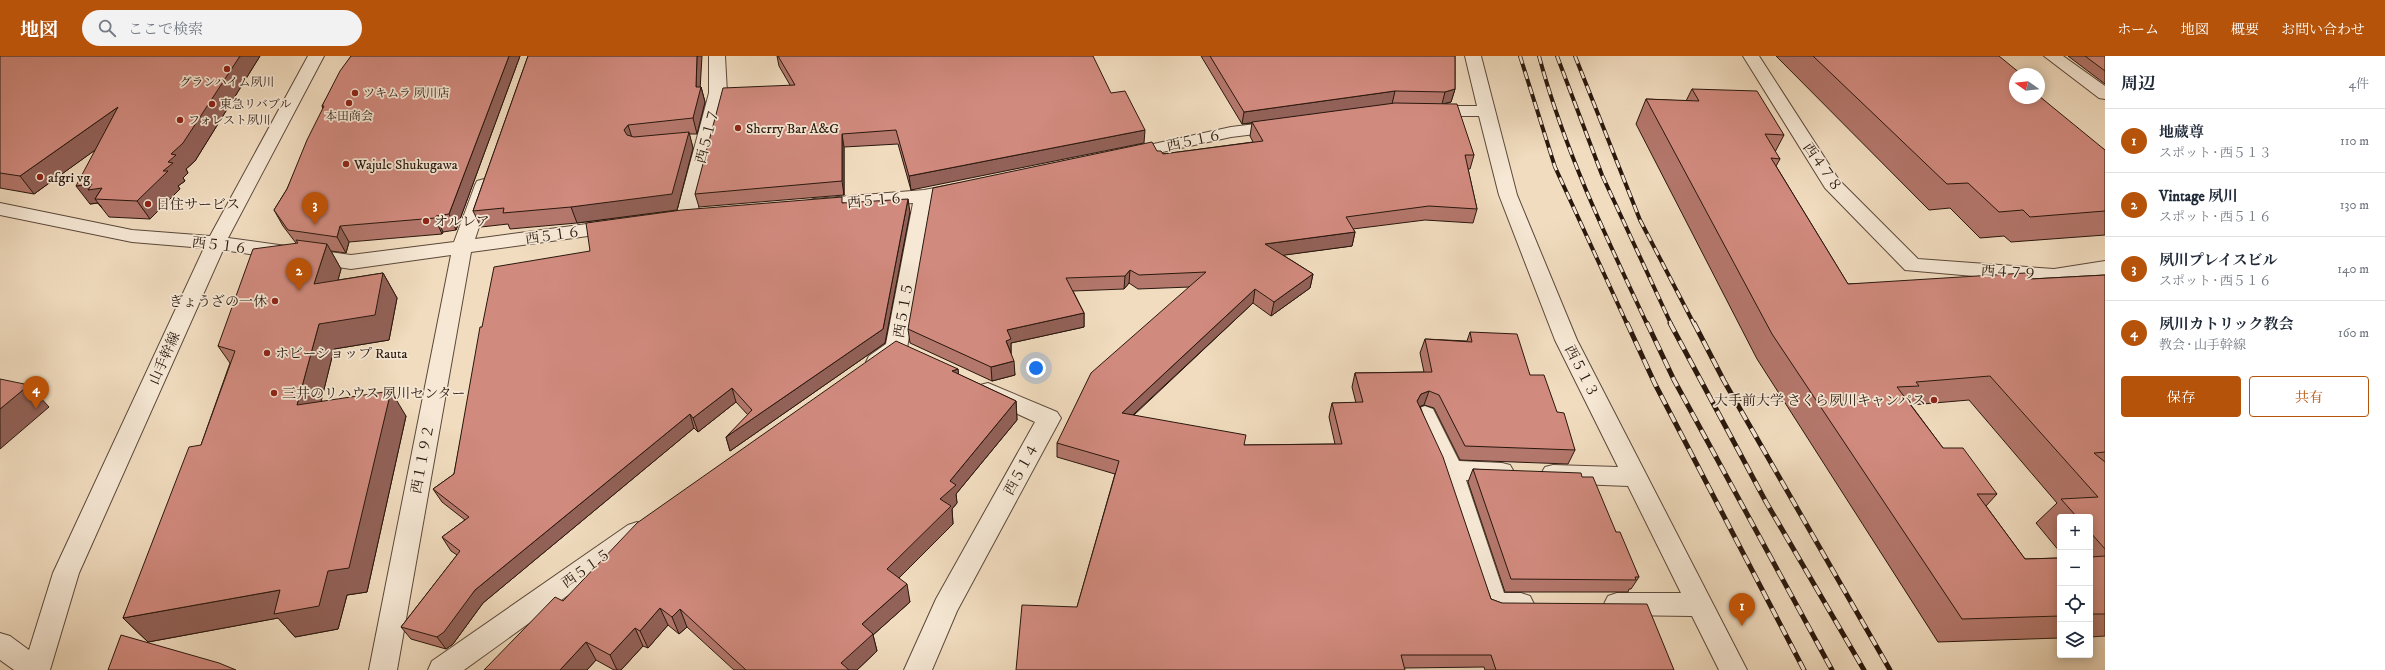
<!DOCTYPE html>
<html lang="ja">
<head>
<meta charset="utf-8">
<style>
	body { margin:0; font-family:"IM FELL DW Pica","Noto Serif JP",serif; background:#f2f2f3; color:#1f2937 }
	.controls { position:absolute; right:12px; bottom:12px; display:grid; overflow:hidden; border-radius:4px; box-shadow:0 2px 10px #0003 }
	.controls button { width:36px; height:36px; display:grid; place-items:center; padding:0; border:0; border-bottom:1px solid #e0e1e3; background:#fff; color:#1f2937; font:20px sans-serif }
	.compass { position:absolute; left:2009px; top:12px; width:36px; height:36px; border-radius:50%; background:#fff; box-shadow:0 2px 10px #0003; rotate:284deg }
	.you { position:absolute; left:1036px; top:312px; width:14px; height:14px; margin:-10px; border:3px solid #fff; border-radius:50%; background:#1a73e8; box-shadow:0 0 0 6px #1a73e833 }
	.badge { display:grid; place-items:center; width:26px; height:26px; border-radius:50%; background:#b45309; color:#fff; font-size:13px; font-weight:700 }
	.pin { position:absolute; translate:-50% -33px; filter:drop-shadow(0 1px 2px #0008) }
	.pin::after { content:''; position:absolute; top:21px; width:14px; height:12px; background:inherit; clip-path:polygon(0 0,100% 0,50% 100%) }
	.list { margin:0; padding:0; list-style:none }
	h2 { display:flex; justify-content:space-between; align-items:center; height:52px; margin:0; padding:0 16px; font-size:17px }
	h2 small { font-size:13px; font-weight:400; color:#747a83 }
	.list li { display:grid; grid-template-columns:26px 1fr auto; gap:12px; align-items:center; box-sizing:border-box; height:64px; padding:0 16px; border-top:1px solid #e0e1e3 }
	.list b { display:block; font-size:15px; white-space:nowrap }
	.list p { margin:0; font-size:13px; white-space:nowrap; color:#747a83 }
	.list em { font-size:13px; font-style:normal; color:#747a83 }
	.actions { display:flex; gap:8px; padding:12px 16px }
	.actions a { flex:1; padding:9px 0; border:1px solid #b45309; border-radius:4px; text-align:center; font-size:14px; color:#b45309 }
	.actions .main { background:#b45309; color:#fff }
	.icon { flex:none; width:22px; height:22px; fill:none; stroke:currentColor; stroke-width:2; stroke-linecap:round; stroke-linejoin:round }
	.map { position:relative; flex:none; width:2105px; height:614px; overflow:hidden }
	header { display:flex; align-items:center; gap:24px; box-sizing:border-box; height:56px; padding:0 20px; background:#b45309; color:#fff }
	header strong { font-size:19px }
	nav { display:flex; gap:22px; margin-inline-start:auto; font-size:14px }
	.search { width:280px; height:36px; background:#f2f2f3; display:flex; align-items:center; gap:10px; box-sizing:border-box; padding:0 14px; border-radius:22px; color:#747a83; font-size:15px }
	main { display:flex }
	aside { flex:1; background:#fff }
	.map>svg:first-child { display:block }
</style>
</head>
<body>
<header>
<strong>地図</strong>
<div class="search"><svg class="icon" aria-label="search" viewBox="0 0 24 24"><circle cx="10" cy="10" r="6"/><path d="M15 15l6 6"/></svg>ここで検索</div>
<nav><a>ホーム</a><a>地図</a><a>概要</a><a>お問い合わせ</a></nav>
</header>
<main>
<div class="map">
<svg width="2105" height="614" viewBox="0 0 2105 614">
	<rect width="100%" height="100%" fill="#f1dcbf"/>
	<filter id="stains"><feTurbulence type="fractalNoise" baseFrequency=".005" numOctaves="4"/><feColorMatrix values="0 0 0 0 .2 0 0 0 0 .09 0 0 0 0 .02 0 0 0 .5 -.17"/></filter>
	<radialGradient id="worn" r=".72"><stop offset=".6" stop-color="#630" stop-opacity="0"/><stop offset="1" stop-color="#630" stop-opacity=".3"/></radialGradient>
	<g fill="none" stroke-linecap="round" stroke-linejoin="round">
		<defs>
			<path id="minor" d="M308,0H324L228,182L351,199L454,186L475,129L477,125L484,123L491,125L493,129L475,183L617,164L624,166L627,170L624,174L617,176L471,196L397,614H369L451,199L351,213L223,194L79,517L50,614H14L0,604V577L10,580L29,594L53,517L204,192L132,186L0,159V147L132,174L210,180Z
				M709,0H725L727,37L696,160L693,164L686,166L679,164L676,160L709,37Z
				M1465,0H1481L1517,139L1577,284L1747,614H1719L1692,560L1617,559L1608,556L1604,548L1608,540L1617,537H1681L1628,430L1553,427L1545,425L1541,418L1545,411L1553,409L1618,411L1555,284L1499,139L1479,60H1430L1424,59L1421,55L1424,51L1430,50H1477Z
				M1743,0H1759L1839,124L1918,203L2054,213L2105,205V219L2054,227L1905,214L1825,132Z
				M2044,0H2063L2105,30V43L2099,42Z
				M1281,65L1287,66L1290,70L1287,74L1231,81L1126,104L1120,103L1117,99L1120,95L1126,94L1231,71Z
				M961,127L968,129L970,133L968,137L933,144L907,292C900,304 883,316 869,312L866,306L869,300L886,288L913,147L814,155L807,153L804,149L807,145L814,143L924,134Z
				M988,327L1057,356L1061,362L957,555L932,614H904L936,543L1035,366L980,341L977,335L980,329Z
				M1425,350L1433,353L1459,405L1502,407L1510,409L1514,416L1510,423L1502,425L1466,424L1504,537H1521L1530,540L1534,548L1530,556C1516,561 1500,561 1486,556L1439,414L1414,359L1417,353Z
				M637,466L646,469L650,476L646,483L464,614H428L432,605L628,469Z"/>
		</defs>
		<use href="#minor" stroke="#5b483a" stroke-width="2"/>
		<use href="#minor" fill="#f6e8d5" fill-rule="evenodd"/>
		<defs>
			<path id="rail-far1" d="M1520,0L1555,111L1627,268
				M1539,0C1564,93 1606,181 1647,268
				M1557,0L1602,119L1671,268
				M1575,0L1640,164L1694,268"/>
			<path id="rail" d="M1627,267L1655,328L1804,614
				M1647,267L1674,324L1832,614
				M1670,267L1766,446L1864,614
				M1694,267L1724,325L1890,614"/>
		</defs>
		<use href="#rail-far1" stroke="#29170d" stroke-width="4"/>
		<use href="#rail" stroke="#29170d" stroke-width="5"/>
		<use href="#rail-far1" stroke="#f6e8d5" stroke-width="2.5" stroke-dasharray="8" stroke-linecap="butt"/>
		<use href="#rail" stroke="#f6e8d5" stroke-width="3.5" stroke-dasharray="10" stroke-linecap="butt"/>
	</g>
	<path fill="#b4776c" stroke="#29170d" d="M0,0H260L195,105L186,113L188,117L183,122L185,125L178,130L180,133L150,163L109,161L98,147L90,148L95,94L34,138L0,132Z
		M351,0H520L456,174L443,176L442,178L349,186L346,197L331,195L341,213L338,224L383,217L397,242L389,284L334,293L321,345L406,360L367,536L347,539L338,573L295,581L278,562L148,586L123,562L201,389L230,307L218,290L296,187L283,170L274,154L287,133L323,53L322,50Z
		M528,0L701,31L705,46L697,78H689L693,92L677,154L577,167L510,173L508,168L481,171L473,155Z
		M777,0H1093L911,134L898,88L844,91V139L699,151L695,138L790,29L779,10Z
		M1201,0H1455V33L1451,46L1444,48L1474,99L1470,113H1468L1477,153L1473,167L1425,164L1353,173L1355,176L1352,190L1283,199L1313,218L1310,232L1271,260L1253,247L1134,359L1244,389L1335,388L1329,361L1332,347H1356L1352,331L1355,317L1424,316L1420,297L1425,283L1467,285L1470,276L1530,319L1557,356L1575,394L1568,408L1460,404L1434,352L1424,349L1420,350L1491,543L1674,614H1485L1484,611L1404,612L1077,551L1115,418L1057,401V387L1190,231L1138,233L1129,227L1124,233L1073,235L1084,257V271L1011,287V297L1015,319L992,325L910,287L908,273L1157,95L1163,98L1253,86L1250,80L1252,67L1242,68Z
		M1776,0H1999L2015,42L2105,94V179L2011,186L2004,180L1980,182L1950,152L1929,154Z
		M2068,0H2105V28Z
		M1692,33L1784,79L1775,96L1780,103L1776,110L1848,228L2031,223L2105,219V580L2090,581V461H2060V496L2036,467L2057,447L1969,344L1911,349L1943,392L1997,438L1986,450L2025,503L2060,502V582L1938,586L1757,303L1636,68L1646,43L1686,45Z
		M843,147L910,156L885,287L730,395L726,381L748,359L736,346L698,376L694,372L483,547L453,588L446,593L411,583L401,571L457,499L451,495L442,481L465,464L442,446L433,433L454,418L482,271L590,195Z
		M958,313V318L1016,345L1017,364L956,438L957,447L952,453L953,468L899,522L910,546L873,579L877,595L857,614H734L687,571L679,578L668,569L648,592L643,590L621,614H614L596,604L587,614H484L563,545Z
		M1473,413L1582,421L1616,476L1639,521L1631,533H1629L1628,536H1505L1468,426Z"/>
	<path fill="#926158" stroke="#29170d" d="M240,0H260L195,105L186,113L188,117L183,122L185,125L178,130L180,133L150,163L137,145L163,115L168,106L171,98Z
		M509,0H520L456,174L449,158Z
		M697,0H702L700,34L701,31L705,46L697,78L693,62L696,31Z
		M1455,33L1451,46L1442,48L1445,36Z
		M1395,35L1392,48L1242,68L1244,56Z
		M118,51L130,69L34,138L20,120Z
		M628,69L633,85L628,90L624,74Z
		M1145,74L1144,87L911,134L909,120Z
		M689,76L693,92L677,154L577,167L571,151Z
		M842,78L844,91V139L842,125Z
		M92,128L102,132L95,143L102,152L98,147L90,148L76,130Z
		M908,143L910,156L885,287L730,395L726,381L883,273Z
		M436,160L443,176L442,178L435,162Z
		M340,170L349,186L346,197L337,181Z
		M1355,176L1352,190L1263,202L1265,188Z
		M327,188L341,213L330,253L314,228Z
		M1130,214L1129,227L1124,233L1125,220Z
		M383,217L397,242L389,284L334,293L314,374L297,349L319,268Z
		M1313,218L1310,232L1271,260L1274,246Z
		M1255,233L1253,247L1121,370L1122,357Z
		M1084,257V271L1011,287V297L1006,285L1007,274Z
		M1014,305L1015,319L992,325L991,311Z
		M958,313L960,332L952,315Z
		M29,329L49,351L0,393V353Z
		M732,332L736,346L698,376L693,362Z
		M391,335L406,360L367,536L347,539L338,573L295,581L278,562L148,586L123,562L280,534L328,515Z
		M1429,335L1424,349L1416,352L1417,345L1421,338Z
		M1016,345L1017,364L956,438L957,447L952,453L953,468L890,531L887,513L940,443L950,425Z
		M690,358L694,372L483,547L453,588L446,593L437,581L475,534Z
		M907,528L910,546L873,579L877,595L857,614H843L841,607L862,568Z
		M660,552L668,569L648,592L640,575Z
		M680,553L687,571L679,578L672,561Z
		M635,572L643,590L621,614H617L610,599Z
		M586,586L596,604L587,614H560Z"/>
	<path fill="#d18a7e" stroke="#29170d" d="M0,0H240L183,87L171,98L176,99L168,106L173,107L163,115H168L137,145L95,143L102,132L88,134L92,128L76,130L118,51L20,120L0,117Z
		M351,0H509L449,158L436,160L435,162L340,170L337,181L288,174L274,154L287,133L307,84L324,50H322L340,15Z
		M528,0H697L696,31H701L693,62L628,69L624,74L627,79L634,81L689,76L672,138L571,151L503,157L504,152L473,155Z
		M778,0H1093L1111,37L1125,35L1145,74L909,120L896,74L842,78V125L695,138L723,32L795,29Z
		M1210,0H1455V33L1445,36L1395,35L1244,56Z
		M1813,0H1999L2021,18H2015V42H2039V40L2105,94V155L2030,161L2023,154L1999,156L1968,127L1947,128Z
		M2085,0H2105V15Z
		M1692,33L1757,35L1784,79L1765,78L1780,103L1771,102L1848,228L2025,217L2031,223L2105,219V396L2094,397L2105,406V493L2090,476V461H2077L2061,443L2098,441L1990,320L1916,326L1919,330L1897,331L1943,392H1963L1997,438H1977L2025,503L2060,502V560L1962,563L1772,278L1646,43L1699,45Z
		M1395,47L1457,48L1474,99H1465L1477,153L1429,150L1346,161L1355,176L1265,188L1313,218L1274,246L1255,233L1122,357L1246,379L1244,389L1342,388L1332,347L1363,346L1355,317L1432,316L1425,283L1472,286L1470,276L1517,278L1530,319H1544L1557,356L1564,357L1575,394L1465,390L1439,339L1429,335L1421,338L1417,345L1443,401L1491,543L1502,547L1647,548L1674,614H1496L1491,599H1401L1405,614H1016L1022,549L1077,551L1119,405L1057,387L1091,317L1206,216L1139,219L1130,214L1125,220L1066,222L1084,257L1007,274L1011,283L1006,285L1014,305L991,311L908,273L933,132L1152,86L1157,95H1161L1163,98L1263,85L1252,66Z
		M842,141V147L908,143L883,273L726,381L752,354L732,332L693,362L690,358L475,534L444,576L437,581L401,571L460,495L442,481L469,461L433,433L454,418L480,271H482L494,211L590,195L586,167L682,154Z
		M296,184L327,188L314,228L383,217L375,259L319,268L297,349L391,335L349,512L328,515L319,550L274,558L280,534L123,562L189,391L201,389L235,295L218,290L253,193L298,187Z
		M896,285L958,313L952,315L1016,345L950,425L956,429L940,443L951,450L887,513L907,528L862,568L873,578L841,607L849,614H746L680,553L672,561L660,552L640,575L635,572L610,599L586,586L560,614H484L555,541L563,545L637,467Z
		M0,323L29,329L0,353Z
		M1473,413L1581,417L1582,421H1593L1616,476H1620L1639,521H1635L1636,524L1511,523Z
		M2105,500V558H2090V501Z
		M121,579L219,607L236,614H108Z"/>
	<g fill="#8f2418" stroke="#f6e8d5" stroke-width="1.5">
		<circle cx="227" cy="13" r="4"/>
		<circle cx="355" cy="37" r="4"/>
		<circle cx="349" cy="47" r="4"/>
		<circle cx="212" cy="48" r="4"/>
		<circle cx="180" cy="64" r="4"/>
		<circle cx="738" cy="72" r="4"/>
		<circle cx="346" cy="108" r="4"/>
		<circle cx="40" cy="121" r="4"/>
		<circle cx="148" cy="148" r="4"/>
		<circle cx="426" cy="165" r="4"/>
		<circle cx="275" cy="245" r="4"/>
		<circle cx="267" cy="297" r="4"/>
		<circle cx="274" cy="337" r="4"/>
		<circle cx="1934" cy="344" r="4"/>
	</g>
	<g text-anchor="middle" stroke-width="3.5" stroke-linejoin="round" paint-order="stroke">
		<g font-size="12" fill="#29170d" stroke="#f6e8d5" text-anchor="start">
			<text x="227" y="30" text-anchor="middle">グランハイム夙川</text>
			<text x="363" y="41">ツキムラ 夙川店</text>
			<text x="220" y="52">東急リバブル</text>
			<text x="349" y="64" text-anchor="middle">本田商会</text>
			<text x="188" y="68">フォレスト夙川</text>
		</g>
		<g font-size="14" fill="#29170d" stroke="#f6e8d5" text-anchor="start">
			<text x="746" y="77">Sherry Bar A&amp;G</text>
			<text x="354" y="113">Wajule Shukugawa</text>
			<text x="48" y="126">afgri vg</text>
			<text x="156" y="153">日住サービス</text>
			<text x="434" y="170">オルレア</text>
			<text x="267" y="250" text-anchor="end">ぎょうざの一休</text>
			<text x="275" y="302">ホビーショップ Rauta</text>
			<text x="282" y="342">三井のリハウス 夙川センター</text>
			<text x="1926" y="349" text-anchor="end">大手前大学 さくら夙川キャンパス</text>
		</g>
		<g font-size="14" fill="#29170d" stroke="#f6e8d5">
			<text transform="translate(707 80) rotate(-75)" y="5">西５１７</text>
			<text transform="translate(1194 84) rotate(-12)" y="5">西５１６</text>
			<text transform="translate(1823 111) rotate(55)" y="5">西４７８</text>
			<text transform="translate(875 144) rotate(-5)" y="5">西５１６</text>
			<text transform="translate(553 179) rotate(-8)" y="5">西５１６</text>
			<text transform="translate(220 189) rotate(7)" y="5">西５１６</text>
			<text transform="translate(2009 216) rotate(4)" y="5">西４７９</text>
			<text transform="translate(903 254) rotate(-80)" y="5">西５１５</text>
			<text transform="translate(164 302) rotate(-66)" y="5">山手幹線</text>
			<text transform="translate(1582 315) rotate(63)" y="5">西５１３</text>
			<text transform="translate(422 403) rotate(-79)" y="5">西１１９２</text>
			<text transform="translate(1021 413) rotate(-61)" y="5">西５１４</text>
			<text transform="translate(586 512) rotate(-35)" y="5">西５１５</text>
		</g>
	</g>
	<rect width="100%" height="100%" filter="url(#stains)"/>
	<rect width="100%" height="100%" fill="url(#worn)"/>
</svg>
<div class="controls">
<button>+</button>
<button>−</button>
<button><svg class="icon" aria-label="locate" viewBox="0 0 24 24"><circle cx="12" cy="12" r="6"/><path d="M12 2v4M12 18v4M2 12h4M18 12h4"/></svg></button>
<button><svg class="icon" aria-label="layers" viewBox="0 0 24 24"><path d="M12 4l9 5-9 5-9-5zM3 14l9 5 9-5"/></svg></button>
</div>
<svg class="compass" viewBox="-18 -18 36 36"><path d="M0-13l5 13h-10z" fill="#e53935"/><path d="M0 13l5-13h-10z" fill="#747a83"/></svg>
<div class="you"></div>
<div class="pin badge" style="left:1742px;top:570px">1</div>
<div class="pin badge" style="left:299px;top:235px">2</div>
<div class="pin badge" style="left:315px;top:169px">3</div>
<div class="pin badge" style="left:36px;top:353px">4</div>
</div>
<aside>
<h2>周辺<small>4件</small></h2>
<ul class="list">
<li><span class="badge">1</span><div><b>地蔵尊</b><p>スポット · 西５１３</p></div><em>110 m</em></li>
<li><span class="badge">2</span><div><b>Vintage 夙川</b><p>スポット · 西５１６</p></div><em>130 m</em></li>
<li><span class="badge">3</span><div><b>夙川プレイスビル</b><p>スポット · 西５１６</p></div><em>140 m</em></li>
<li><span class="badge">4</span><div><b>夙川カトリック教会</b><p>教会 · 山手幹線</p></div><em>160 m</em></li>
</ul>
<div class="actions"><a class="main">保存</a><a>共有</a></div>
</aside>
</main>
</body>
</html>
